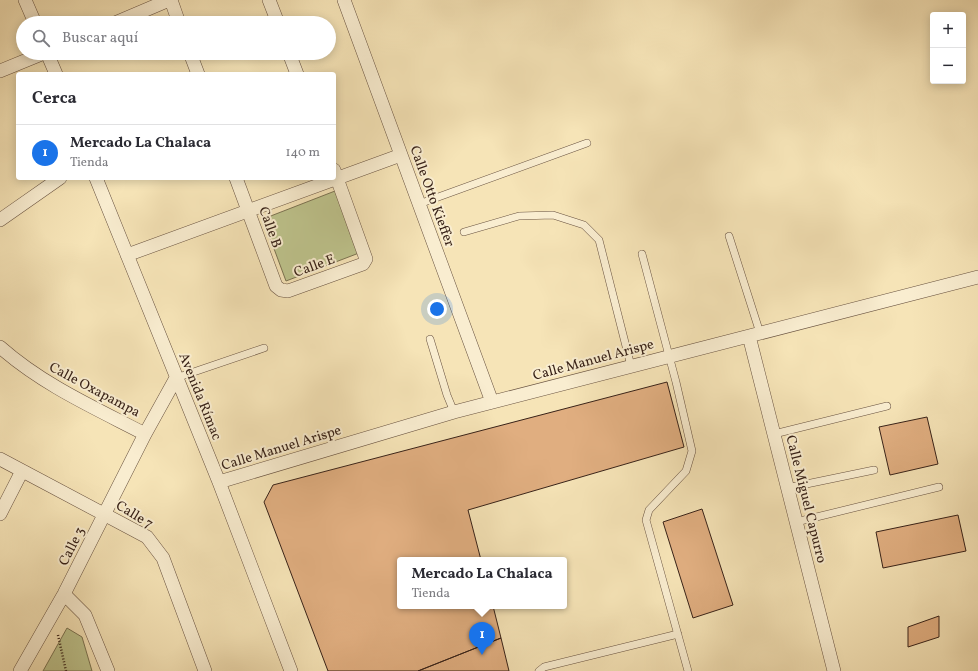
<!DOCTYPE html>
<html lang="es">
<head>
<meta charset="utf-8">
<style>
	body { margin:0; font-family:Vollkorn,serif; background:#f7f7f7; color:#2b2b33 }
	.controls { position:absolute; right:12px; top:12px; display:grid; overflow:hidden; border-radius:4px; box-shadow:0 2px 10px #0003 }
	.controls button { width:36px; height:36px; display:grid; place-items:center; padding:0; border:0; border-bottom:1px solid #e1e1e2; background:#fff; color:#2b2b33; font:20px sans-serif }
	.you { position:absolute; left:437px; top:309px; width:14px; height:14px; margin:-10px; border:3px solid #fff; border-radius:50%; background:#1a73e8; box-shadow:0 0 0 6px #1a73e833 }
	.badge { display:grid; place-items:center; width:26px; height:26px; border-radius:50%; background:#1a73e8; color:#fff; font-size:13px; font-weight:700 }
	.pin { position:absolute; translate:-50% -33px; filter:drop-shadow(0 1px 2px #0008) }
	.pin::after { content:''; position:absolute; top:21px; width:14px; height:12px; background:inherit; clip-path:polygon(0 0,100% 0,50% 100%) }
	.popup { position:absolute; left:397px; top:557px; width:170px; height:52px; box-sizing:border-box; display:grid; place-content:center; border-radius:4px; background:#fff; filter:drop-shadow(0 1px 3px #0005); font-size:13px; white-space:nowrap; color:#7c7c81 }
	.popup b { font-size:15px; color:#2b2b33 }
	.popup::after { content:''; position:absolute; left:50%; top:100%; margin-left:-8px; border:8px solid transparent; border-top-color:#fff }
	.list { margin:0; padding:0; list-style:none }
	h2 { display:flex; justify-content:space-between; align-items:center; height:52px; margin:0; padding:0 16px; font-size:17px }
	h2 small { font-size:13px; font-weight:400; color:#7c7c81 }
	.list li { display:grid; grid-template-columns:26px 1fr auto; gap:12px; align-items:center; box-sizing:border-box; height:56px; padding:0 16px; border-top:1px solid #e1e1e2 }
	.list b { display:block; font-size:15px; white-space:nowrap }
	.list p { margin:0; font-size:13px; white-space:nowrap; color:#7c7c81 }
	.list em { font-size:13px; font-style:normal; color:#7c7c81 }
	.icon { flex:none; width:22px; height:22px; fill:none; stroke:currentColor; stroke-width:2; stroke-linecap:round; stroke-linejoin:round }
	.map { position:relative; flex:none; width:978px; height:671px; overflow:hidden }
	.search { position:absolute; background:#fff; box-shadow:0 2px 10px #0003; left:16px; top:16px; width:320px; height:44px; display:flex; align-items:center; gap:10px; box-sizing:border-box; padding:0 14px; border-radius:22px; color:#7c7c81; font-size:15px }
	.panel { position:absolute; background:#fff; box-shadow:0 2px 10px #0003; left:16px; top:72px; width:320px; height:108px; border-radius:4px }
	.map>svg:first-child { display:block }
</style>
</head>
<body>
<div class="map">
<svg width="978" height="671" viewBox="0 0 978 671">
	<rect width="100%" height="100%" fill="#f6e4b7"/>
	<filter id="stains"><feTurbulence type="fractalNoise" baseFrequency=".005" numOctaves="4"/><feColorMatrix values="0 0 0 0 .2 0 0 0 0 .09 0 0 0 0 .02 0 0 0 .5 -.17"/></filter>
	<radialGradient id="worn" r=".72"><stop offset=".6" stop-color="#630" stop-opacity="0"/><stop offset="1" stop-color="#630" stop-opacity=".3"/></radialGradient>
	<path fill="#bec48d" stroke="#7b7352" d="M335,191L359,253L286,281L263,219Z
		M67,628L82,637L92,671H43Z"/>
	<path fill="#e0ae80" stroke="#382218" d="M667,382L684,447L468,510L481,560H400V606H493L501,638L418,671H328L264,502L273,485Z
		M927,417L938,464L890,475L879,427Z
		M702,509L733,605L693,618L663,522Z
		M958,515L966,551L883,568L876,532Z
		M939,616V637L908,647V627Z
		M501,638L509,671H418Z"/>
	<g fill="none" stroke-linecap="round" stroke-linejoin="round">
		<defs>
			<path id="service" d="M419,204L587,143
				M464,232L519,216L553,215L584,225L599,240L631,366
				M729,236L760,333
				M642,254L676,382L692,451L686,471L649,510L646,520L688,671
				M430,339L447,395L454,412
				M176,378L264,348
				M774,434L887,406
				M787,488L874,470
				M796,522L939,487
				M539,671L544,667L678,634"/>
			<path id="minor" d="M25,0L35,23
				M171,0L179,23
				M269,0L278,23
				M344,0L492,402
				M115,23L169,0
				M47,53L56,74
				M190,53L198,74
				M289,53L297,74
				M0,71L44,53
				M96,178L219,482L291,671
				M236,178L276,286L281,290L288,291L363,264L366,259L334,170
				M0,220L60,178
				M127,255L401,155
				M749,336L834,671
				M0,347C43,385 95,408 145,434
				M0,459L147,537L163,558L205,671
				M219,482L454,412L978,277
				M0,514L22,471
				M64,594L85,615L108,671
				M20,671L64,594L145,434L176,378"/>
		</defs>
		<use href="#service" stroke="#685240" stroke-width="8"/>
		<use href="#minor" stroke="#685240" stroke-width="14"/>
		<path stroke="#382218" stroke-width="2.5" stroke-dasharray="1 2" stroke-linecap="butt" d="M58,635L66,671"/>
		<use href="#service" stroke="#f9edd0" stroke-width="7"/>
		<use href="#minor" stroke="#f9edd0" stroke-width="13"/>
	</g>
	<g text-anchor="middle" stroke-width="4" stroke-linejoin="round" paint-order="stroke">
		<g font-size="14" fill="#382218" stroke="#f9edd0">
			<text transform="translate(433 196) rotate(70)" y="5">Calle Otto Kieffer</text>
			<text transform="translate(271 227) rotate(70)" y="5">Calle B</text>
			<text transform="translate(314 265) rotate(-20)" y="5">Calle E</text>
			<text transform="translate(593 359) rotate(-15)" y="5">Calle Manuel Arispe</text>
			<text transform="translate(95 389) rotate(28)" y="5">Calle Oxapampa</text>
			<text transform="translate(201 396) rotate(68)" y="5">Avenida Rímac</text>
			<text transform="translate(281 447) rotate(-17)" y="5">Calle Manuel Arispe</text>
			<text transform="translate(807 499) rotate(76)" y="5">Calle Miguel Capurro</text>
			<text transform="translate(135 514) rotate(31)" y="5">Calle 7</text>
			<text transform="translate(71 546) rotate(-63)" y="5">Calle 3</text>
		</g>
	</g>
	<rect width="100%" height="100%" filter="url(#stains)"/>
	<rect width="100%" height="100%" fill="url(#worn)"/>
</svg>
<div class="controls">
<button>+</button>
<button>−</button>
</div>
<div class="you"></div>
<div class="pin badge" style="left:482px;top:655px">1</div>
<div class="popup"><b>Mercado La Chalaca</b>Tienda</div>
<div class="search"><svg class="icon" aria-label="search" viewBox="0 0 24 24"><circle cx="10" cy="10" r="6"/><path d="M15 15l6 6"/></svg>Buscar aquí</div>
<section class="panel">
<h2>Cerca<small></small></h2>
<ul class="list">
<li><span class="badge">1</span><div><b>Mercado La Chalaca</b><p>Tienda</p></div><em>140 m</em></li>
</ul>
</section>
</div>
</body>
</html>
